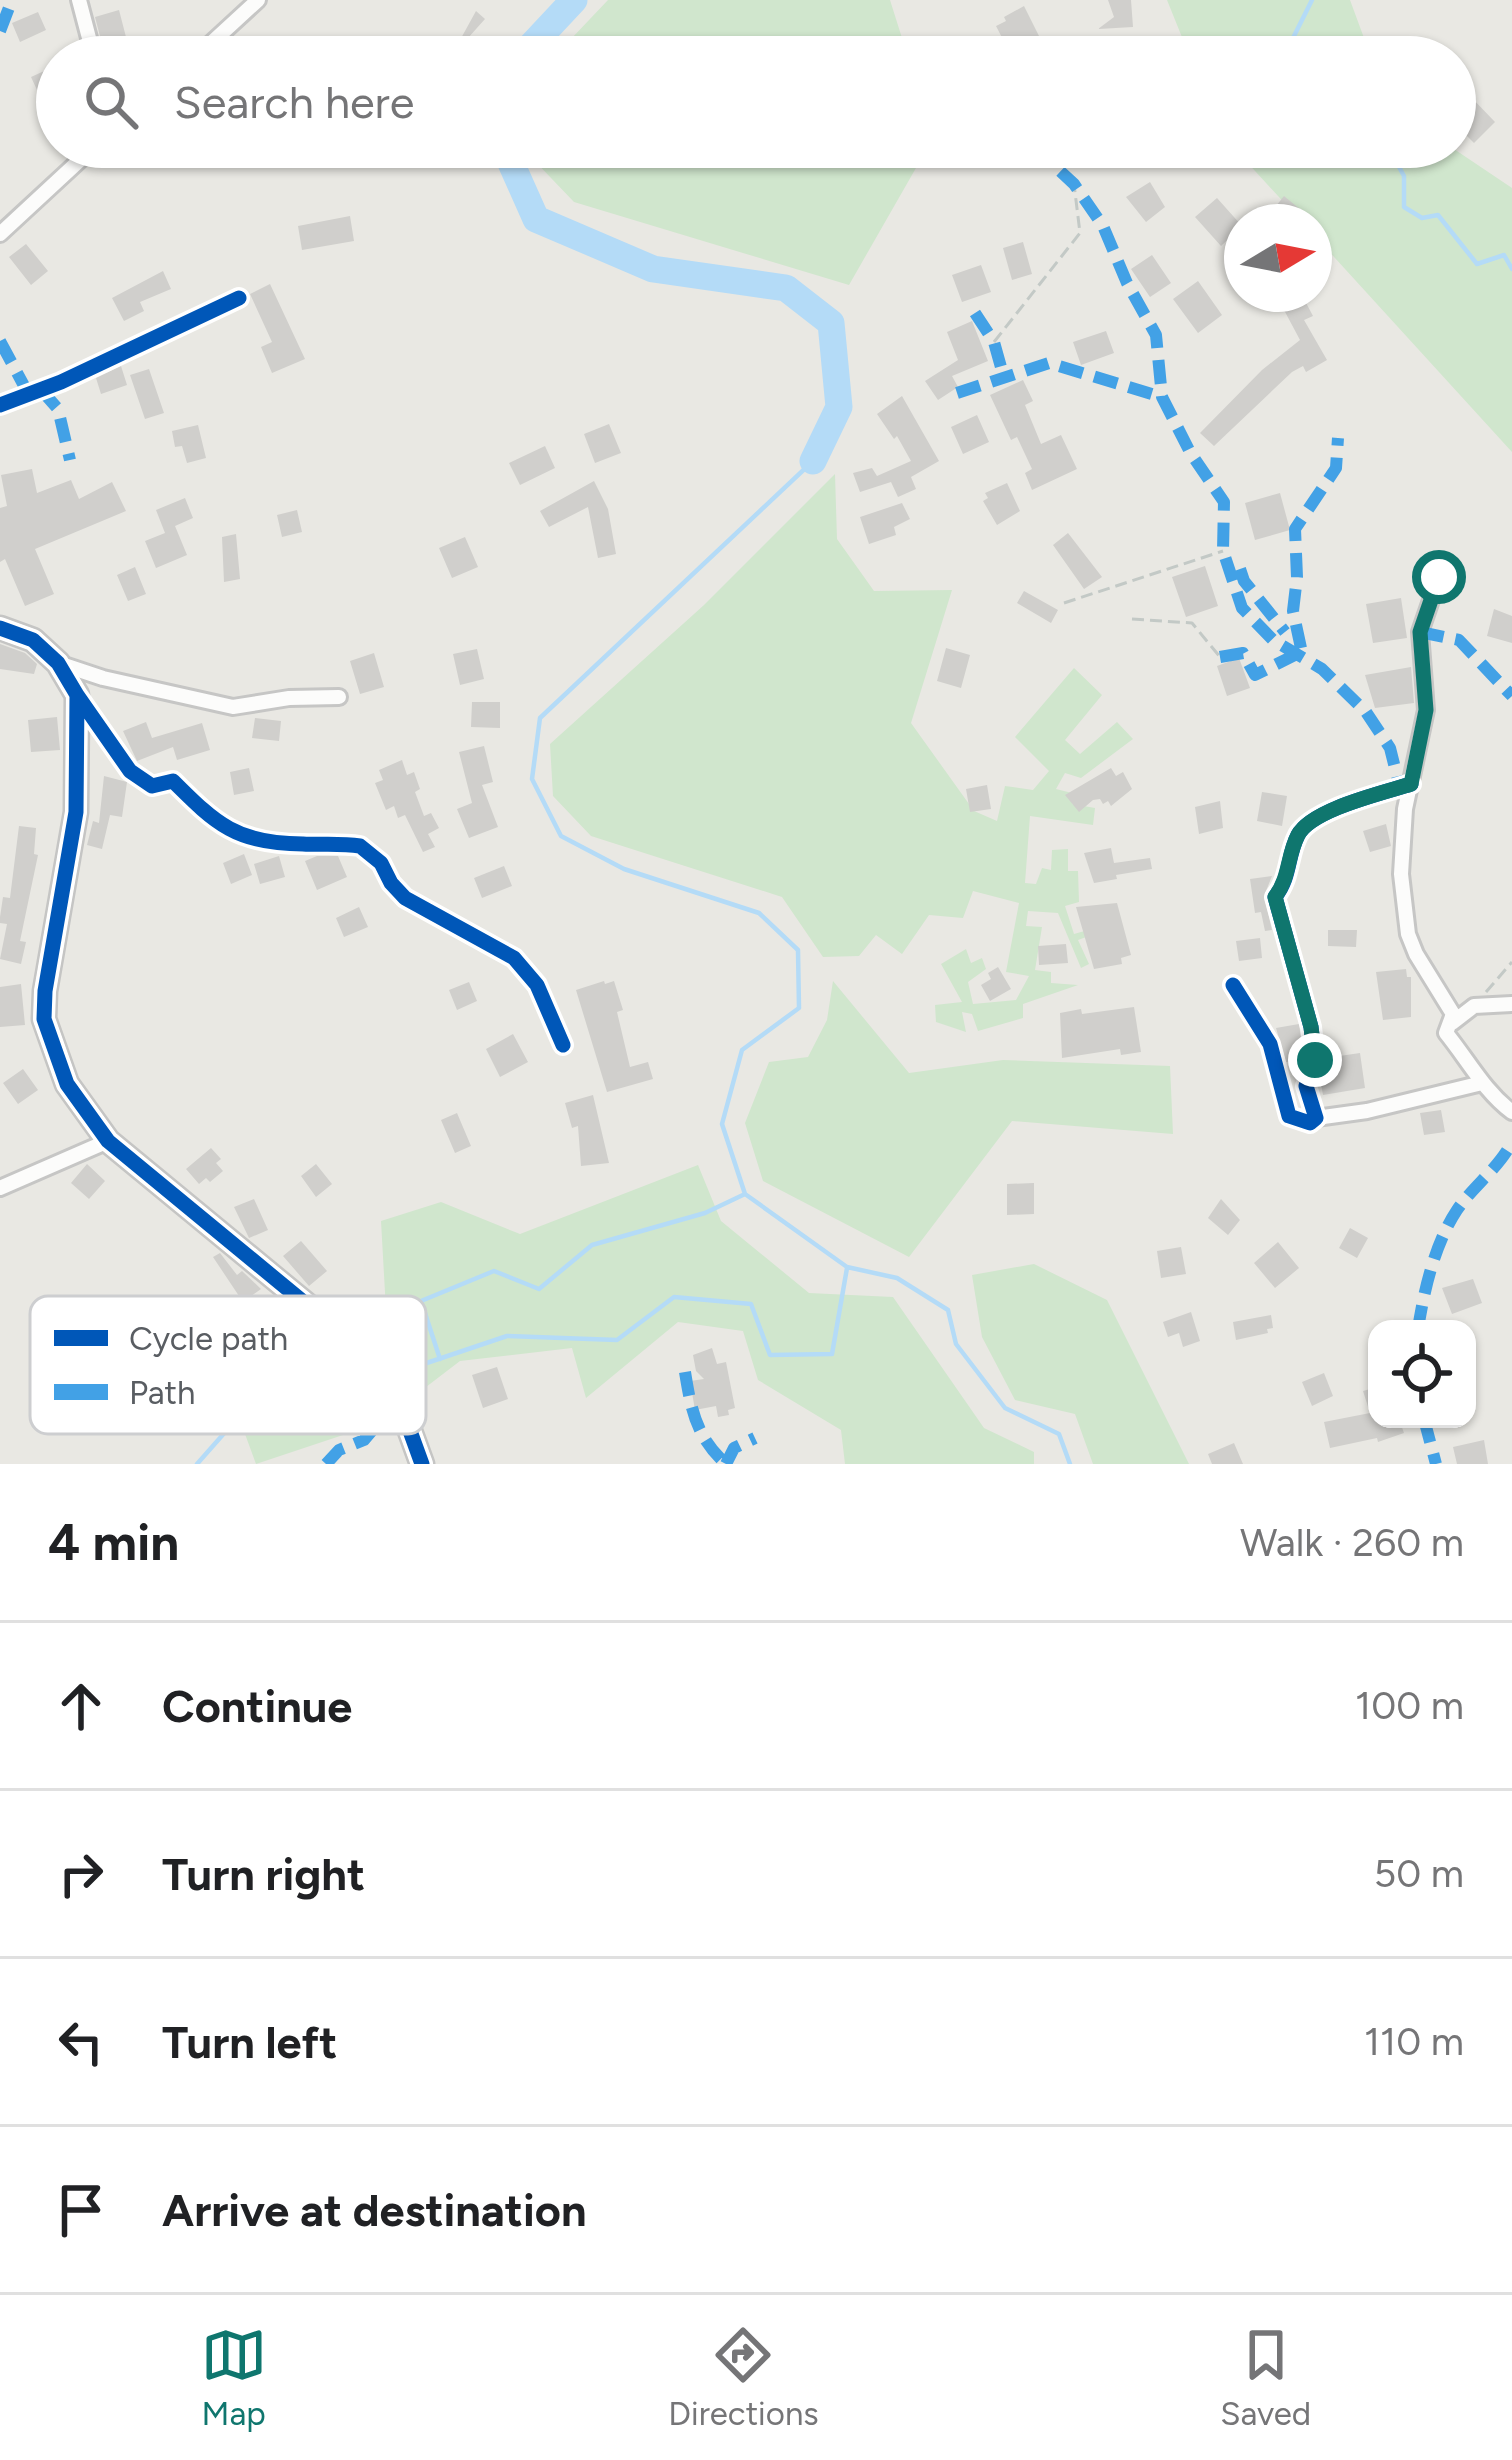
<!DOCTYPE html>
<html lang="en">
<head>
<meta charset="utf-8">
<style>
	body { margin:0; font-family:Figtree,sans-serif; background:#f6f6f6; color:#202124 }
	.controls { position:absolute; right:36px; bottom:36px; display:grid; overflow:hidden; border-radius:24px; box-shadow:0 3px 9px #0004 }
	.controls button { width:108px; height:108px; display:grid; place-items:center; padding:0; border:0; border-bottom:3px solid #e0e0e0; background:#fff; color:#202124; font:60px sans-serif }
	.compass { position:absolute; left:1224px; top:204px; width:108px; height:108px; border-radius:50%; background:#fff; box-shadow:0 3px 9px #0004; rotate:80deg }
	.stop { position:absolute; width:36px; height:36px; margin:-27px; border:9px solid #0f766e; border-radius:50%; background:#fff }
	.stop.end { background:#0f766e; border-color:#fff; box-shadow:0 3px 12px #0008 }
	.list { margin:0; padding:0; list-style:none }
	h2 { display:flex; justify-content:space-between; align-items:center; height:156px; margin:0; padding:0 48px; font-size:51px }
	h2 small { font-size:39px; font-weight:400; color:#757577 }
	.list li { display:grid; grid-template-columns:78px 1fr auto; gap:36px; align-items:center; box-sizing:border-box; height:168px; padding:0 48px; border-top:3px solid #e0e0e0 }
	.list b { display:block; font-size:45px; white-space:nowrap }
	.list em { font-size:39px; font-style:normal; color:#757577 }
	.icon { flex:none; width:66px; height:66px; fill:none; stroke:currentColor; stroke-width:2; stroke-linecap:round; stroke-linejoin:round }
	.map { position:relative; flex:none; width:1512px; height:1464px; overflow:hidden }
	.search { position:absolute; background:#fff; box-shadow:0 3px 9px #0004; left:36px; right:36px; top:36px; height:132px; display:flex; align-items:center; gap:30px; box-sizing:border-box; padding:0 42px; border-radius:66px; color:#757577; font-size:45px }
	.sheet { height:828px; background:#fff }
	nav { display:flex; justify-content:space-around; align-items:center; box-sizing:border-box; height:168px; border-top:3px solid #e0e0e0; background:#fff; font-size:33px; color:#757577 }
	nav a { display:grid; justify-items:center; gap:6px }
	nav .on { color:#0f766e }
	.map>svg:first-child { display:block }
</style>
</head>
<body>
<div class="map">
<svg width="1512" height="1464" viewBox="0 0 1512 1464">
	<rect width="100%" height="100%" fill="#e9e8e3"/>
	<path fill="#d0e6cd" d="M608,0H890L908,57H564L570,40Z
		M1167,0H1350L1371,57H1190Z
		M532,147H928L849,285L574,202L529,155Z
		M1233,147H1451L1512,188V452L1314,235V222H1302Z
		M835,474L837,539L874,591L952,590L911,723L974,811L997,821L1005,786L1033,790L1049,771L1015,737L1074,668L1102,695L1065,740L1080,754L1117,722L1133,739L1081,778L1065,773L1056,789L1072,793V804L1095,808L1093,825L1030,816L1025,883L1036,884L1042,868L1051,870L1052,850L1068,849V871H1078L1079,902L1065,906L1074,934L1095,928L1097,933L1078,940L1089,964L1081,968L1058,913L1028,911L1026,926L1042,927L1035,970L1051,972V983L1078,985L1023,1004V1018L978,1031L972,1014L962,1012L966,1032L936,1022L935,1005L962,1002L941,964L966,949L971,963L982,958L986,969L968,982L973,1004L1016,1000L1029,976L1006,972L1019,903L973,891L963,918L929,915L902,954L876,935L859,956L823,957L782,897L591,836L553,796L550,744L704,605Z
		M833,981L909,1073L1003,1060L1170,1066L1173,1134L1012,1121L909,1257L763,1181L745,1123L769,1062L808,1057L827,1020Z
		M698,1165L721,1221L809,1293L893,1297L984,1428L1034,1452V1464H845L841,1430L758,1380L743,1331L678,1322L586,1398L572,1348L460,1361L379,1423L256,1464L230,1393L388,1346L381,1221L441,1202L520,1234Z
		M1034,1264L1107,1300L1189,1464H1093L1075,1414L1015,1400L982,1337L972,1275Z"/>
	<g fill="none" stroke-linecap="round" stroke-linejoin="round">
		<path stroke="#b4dbf7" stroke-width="4.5" d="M1294,57L1290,44L1312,0
			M1388,147L1404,176V207L1422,218L1438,215L1477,264L1504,255L1512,269
			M813,461L540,718L532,779L561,836L624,869L759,913L798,950L799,1008L742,1050L722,1124L745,1194L847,1267L897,1278L948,1310L956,1344L1005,1408L1059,1434L1070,1464
			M440,1359L421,1301L494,1271L539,1289L592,1245L705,1213L745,1194
			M394,1374L507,1336L617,1340L674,1297L751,1304L770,1355L832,1354L847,1268
			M197,1464L227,1430L377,1380"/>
		<path stroke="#b4dbf7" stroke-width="27" d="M529,57L531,46L574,0
			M509,147L507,154L536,219L653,269L786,288L831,323L839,407L813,461"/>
	</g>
	<path fill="#d0cfcc" d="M1108,0H1131L1133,27L1098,29L1114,17Z
		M1024,6L1043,44L1012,57L996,26L1006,21L1004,17Z
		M119,10L126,37L102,44L95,17Z
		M476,11L485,19L468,38L485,47L480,57H464L454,51Z
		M38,12L46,30L20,42L12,23Z
		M53,67L57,97L43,103L31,77Z
		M1470,96L1495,122L1474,143L1455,124V110Z
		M1150,182L1165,207L1146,222L1126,197Z
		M1284,196L1307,215L1301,222H1275L1268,216Z
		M1217,198L1242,226L1221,246L1195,217Z
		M350,216L354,241L302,250L298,226Z
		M1023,242L1032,274L1012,280L1003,248Z
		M26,244L48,271L31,285L9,257Z
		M1152,255L1171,283L1150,297L1131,269Z
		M981,265L991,292L962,302L952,275Z
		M163,271L171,289L140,302L144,311L124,321L112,298Z
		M1198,281L1222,315L1198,333L1173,299Z
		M270,284L305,359L272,373L261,347L272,342L250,294Z
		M1304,299L1313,316L1304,320L1327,360L1306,372L1303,366L1292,372L1214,446L1200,433L1262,370L1300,340L1284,310Z
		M972,321L988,361L952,376L958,387L938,400L925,381L958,360L947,332Z
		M1106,331L1114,353L1081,365L1073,342Z
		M121,366L127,385L101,394L96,378Z
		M149,369L164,413L145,419L130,375Z
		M1023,380L1033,401L1025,405L1041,444L1061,435L1077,469L1032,490L1025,473L1032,469L1017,437L1011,440L990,395Z
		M902,396L939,461L911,477L916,489L898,497L891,482L860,492L853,473L872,468L877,476L911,461L897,436L894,439L877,414Z
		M977,415L989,442L963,454L951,427Z
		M609,424L621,453L595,463L584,434Z
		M198,425L206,458L187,463L182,446L175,447L172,431Z
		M545,446L555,468L520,485L509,463Z
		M32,469L37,493L71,480L79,499L112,482L126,511L35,549L54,594L25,606L5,559L0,562V508L7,506L1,475Z
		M594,481L608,509L616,554L598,558L588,507L549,527L540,511Z
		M1007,483L1020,511L997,525L983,501L988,498L985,493Z
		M1280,493L1290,530L1255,540L1245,503Z
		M185,498L193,518L175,526L187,555L156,568L145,541L165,533L156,510Z
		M902,503L910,519L894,527L896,535L869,544L860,517Z
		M297,510L302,532L282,537L277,515Z
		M1068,533L1102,577L1084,589L1053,545Z
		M236,534L240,579L224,582L222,537Z
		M465,537L478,567L452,578L439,548Z
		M1205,566L1218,606L1186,617L1172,577Z
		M135,567L146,594L128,601L117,575Z
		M1024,591L1058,610L1051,623L1017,603Z
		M1401,598L1407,638L1373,643L1366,604Z
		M1494,609L1512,616V643L1487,636Z
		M0,644L25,653L37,664L34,674L0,669Z
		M946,648L970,655L961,688L937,681Z
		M477,649L484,679L460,685L453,654Z
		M374,653L384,687L360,694L350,661Z
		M1239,658L1250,688L1227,696L1217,666Z
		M1411,667L1414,703L1375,708L1365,675Z
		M472,702H500V728L471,727Z
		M57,717L60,750L31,752L28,720Z
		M255,718L281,721L279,741L252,738Z
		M146,722L152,738L202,723L210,750L177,760L173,747L137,761L123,731Z
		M484,746L493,782L482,785L498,827L469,838L457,809L472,803L459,752Z
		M402,760L407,775L414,772L420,789L415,792L424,816L431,813L439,828L428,834L435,847L423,852L405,815L398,818L394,806L386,810L375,783L383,780L379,770Z
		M249,768L254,791L234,795L230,772Z
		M1111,768L1116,776L1123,772L1132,789L1111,806L1108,801L1103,804L1100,799L1093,800L1079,812L1065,795Z
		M104,776L127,782L122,817L110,815L102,849L87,845L93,821L99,823Z
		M987,785L991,809L970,812L966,789Z
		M1262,792L1287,796L1282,826L1257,821Z
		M1220,801L1223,828L1199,834L1195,807Z
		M1386,824L1391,846L1370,852L1363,831Z
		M19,826L36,828L34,854L38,855L20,941L26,942L21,964L0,959L7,924L0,923V917L3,897L10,898Z
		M1111,848L1114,863L1150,858L1152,869L1116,875L1117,879L1094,883L1084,853Z
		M244,854L252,875L231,884L223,863Z
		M279,856L285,877L260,884L254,864Z
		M317,856H338L347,877L317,890L305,861Z
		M504,866L512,886L482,898L474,878Z
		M1272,876L1264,896L1272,930L1265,931L1261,912L1255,913L1250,879Z
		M1117,903L1131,955L1121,958L1122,964L1094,969L1076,907Z
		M359,907L368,927L344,937L336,918Z
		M1328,930H1357L1356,947L1328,946Z
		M1260,938L1262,958L1239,961L1236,941Z
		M1066,944L1068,963L1039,965L1038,946Z
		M998,967L1011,989L990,1001L981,985L991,979L988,973Z
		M1406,969L1407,977H1411V1017L1383,1020L1376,972Z
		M604,981L605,984L614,981L623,1010L617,1012L630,1067L648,1062L653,1079L607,1092L576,990Z
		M469,982L477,1001L457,1010L449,990Z
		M21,984L25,1025L0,1027V987Z
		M1134,1007L1141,1052L1121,1055L1120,1049L1062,1058L1060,1013L1081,1009L1082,1014Z
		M1299,1024L1304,1059L1286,1062L1276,1028Z
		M513,1034L528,1062L500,1077L486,1049Z
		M1360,1053L1365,1088L1323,1095L1320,1079L1326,1058Z
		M23,1069L38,1090L18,1104L3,1083Z
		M593,1095L609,1163L581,1166L578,1126L572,1128L565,1103Z
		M1441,1110L1445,1132L1424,1135L1420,1113Z
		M457,1113L471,1146L455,1153L441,1120Z
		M211,1148L221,1159L216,1163L223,1171L210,1182L206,1178L199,1184L186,1169Z
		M87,1164L105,1181L89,1199L71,1183Z
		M316,1164L332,1184L316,1197L301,1176Z
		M1034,1183V1214L1007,1215V1184Z
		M254,1199L268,1230L249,1238L234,1207Z
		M1221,1199L1240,1220L1228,1235L1208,1218Z
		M1350,1228L1368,1238L1357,1258L1339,1248Z
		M301,1241L327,1271L309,1286L283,1256Z
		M1278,1242L1299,1268L1275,1288L1254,1263Z
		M1181,1247L1186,1274L1161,1278L1157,1251Z
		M220,1253L237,1275L242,1271L261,1289L243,1302L213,1257Z
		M1473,1279L1482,1303L1452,1314L1442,1288Z
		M1191,1312L1200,1341L1183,1347L1179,1333L1168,1337L1163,1322Z
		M1271,1315L1273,1328L1267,1329L1268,1333L1236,1340L1233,1322Z
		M712,1348L717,1364L726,1362L735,1408L728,1410L729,1415L718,1417L716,1406L695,1410L690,1381L704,1379L696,1371L693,1355Z
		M497,1367L508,1399L483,1408L472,1375Z
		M1324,1373L1333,1396L1312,1406L1302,1382Z
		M1377,1387V1419H1399L1404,1433L1378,1442L1377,1438L1330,1448L1324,1422L1370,1413L1363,1391Z
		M1484,1440L1488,1464H1457L1453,1447Z
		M1234,1443L1243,1464H1212L1208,1454Z"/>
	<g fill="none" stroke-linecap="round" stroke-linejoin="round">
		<defs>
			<path id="street" d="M79,0L94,57
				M196,57L258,0
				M0,234L94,147
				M0,405L61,382L239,298
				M1439,577L1420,632L1426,710L1405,809L1401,874L1408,934L1416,954L1453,1014L1446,1033C1468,1060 1484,1091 1512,1112
				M58,663L103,678L233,707L289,698L339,697
				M77,695L130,771L152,786L173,781C216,824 237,844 303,844C322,845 341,843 360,846L381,863L391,883L405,898L514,958L537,985L563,1045
				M1233,985L1270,1044L1289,1116L1310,1123L1316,1118L1306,1086L1315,1060L1311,1027L1275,897C1291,877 1287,856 1298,835C1312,809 1383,793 1411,784
				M1452,1023L1474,1006L1512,1004
				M1316,1118L1367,1111L1482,1083
				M0,1188L108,1141"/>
			<path id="secondary" d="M0,628L33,640L58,663L77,695L76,812L45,991L44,1019L67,1084L108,1141L364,1352L394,1387L422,1464"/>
		</defs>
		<use href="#street" stroke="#c6c6c5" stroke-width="20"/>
		<use href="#secondary" stroke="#c5c5c4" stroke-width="27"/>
		<path stroke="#c3c9c6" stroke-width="3" stroke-dasharray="12 6" stroke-linecap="butt" d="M994,342L1080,233L1074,184
			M1064,603L1223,551
			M1132,619L1192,623L1220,657
			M1486,992L1512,962"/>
		<use href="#street" stroke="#fcfcfb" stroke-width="14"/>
		<use href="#secondary" stroke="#fcfcfb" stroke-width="21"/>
		<path stroke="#42a1e6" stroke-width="12" stroke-dasharray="24 12" stroke-linecap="butt" d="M0,31L10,5L16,0
			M985,42L990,57
			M1034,147L1074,184L1103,226L1127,283L1156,335L1162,397L1190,452L1224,502L1223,551L1242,608L1273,640L1322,669L1366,712L1390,748L1400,788
			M975,313L994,342L1004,378
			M0,341L29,395L43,392L58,409L70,460
			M957,393L1049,363L1162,397
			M1240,569L1244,581L1285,632
			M1420,632L1459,640L1512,696
			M1301,648L1293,611L1297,577L1295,529L1336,468L1338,438
			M1220,657L1243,653L1255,675L1297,654
			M1418,1329C1424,1290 1435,1243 1457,1210C1474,1185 1498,1169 1512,1142
			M685,1372C691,1409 696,1436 724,1462
			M1424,1419L1436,1464
			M326,1464L339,1450L364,1440L376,1426L408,1417
			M726,1464L734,1448L755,1438"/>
		<defs>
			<path id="cycleway" d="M0,405L61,382L239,298
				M0,628L33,640L58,663L77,695L76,812L45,991L44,1019L67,1084L108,1141L364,1352L394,1387L422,1464
				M77,695L130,771L152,786L173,781C216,824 237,844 303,844C322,845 341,843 360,846L381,863L391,883L405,898L514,958L537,985L563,1045
				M1233,985L1270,1044L1289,1116L1310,1123L1316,1118L1306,1086L1315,1060L1311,1027L1275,897C1291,877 1287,856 1298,835C1312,809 1383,793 1411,784"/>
		</defs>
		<use href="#cycleway" stroke="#fff" stroke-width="22"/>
		<use href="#cycleway" stroke="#0057b8" stroke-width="15"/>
	</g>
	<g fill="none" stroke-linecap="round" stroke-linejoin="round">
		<path stroke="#0f766e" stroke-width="15" d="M1315,1060L1311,1027L1275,897C1290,877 1287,856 1298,835C1312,809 1383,793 1411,784L1426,710L1420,632L1439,577"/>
	</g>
	<rect x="30" y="1296" width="396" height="138" rx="18" fill="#fff" stroke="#cdced0" stroke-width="3"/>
	<rect x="54" y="1330" width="54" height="16" fill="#0057b8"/>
	<rect x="54" y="1384" width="54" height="16" fill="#42a1e6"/>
	<g font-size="33" fill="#595d62">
		<text x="129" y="1350">Cycle path</text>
		<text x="129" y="1404">Path</text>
	</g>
</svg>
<div class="controls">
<button><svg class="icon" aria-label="locate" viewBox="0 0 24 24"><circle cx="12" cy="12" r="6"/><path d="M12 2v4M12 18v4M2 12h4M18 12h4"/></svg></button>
</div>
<svg class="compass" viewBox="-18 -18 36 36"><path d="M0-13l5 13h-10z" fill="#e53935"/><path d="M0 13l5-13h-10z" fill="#757577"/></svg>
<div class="stop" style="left:1439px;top:577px"></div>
<div class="stop end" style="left:1315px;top:1060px"></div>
<div class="search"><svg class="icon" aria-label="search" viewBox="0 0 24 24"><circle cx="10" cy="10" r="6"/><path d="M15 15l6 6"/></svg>Search here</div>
</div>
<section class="sheet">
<h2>4 min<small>Walk · 260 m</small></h2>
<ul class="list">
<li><svg class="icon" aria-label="ahead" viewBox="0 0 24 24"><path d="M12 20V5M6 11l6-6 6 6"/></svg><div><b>Continue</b></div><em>100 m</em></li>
<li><svg class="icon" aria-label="right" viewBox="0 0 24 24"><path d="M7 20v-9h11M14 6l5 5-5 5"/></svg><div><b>Turn right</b></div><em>50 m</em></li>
<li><svg class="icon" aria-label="left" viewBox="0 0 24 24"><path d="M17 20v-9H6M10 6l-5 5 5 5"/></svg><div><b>Turn left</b></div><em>110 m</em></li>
<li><svg class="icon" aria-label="arrive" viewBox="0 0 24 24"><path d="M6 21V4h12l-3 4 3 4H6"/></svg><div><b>Arrive at destination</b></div></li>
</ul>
</section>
<nav>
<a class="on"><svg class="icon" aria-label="map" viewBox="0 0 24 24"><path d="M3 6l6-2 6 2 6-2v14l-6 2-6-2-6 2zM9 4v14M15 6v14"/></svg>Map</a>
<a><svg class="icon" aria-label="directions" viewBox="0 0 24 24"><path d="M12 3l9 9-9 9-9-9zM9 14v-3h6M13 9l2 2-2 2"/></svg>Directions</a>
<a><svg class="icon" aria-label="saved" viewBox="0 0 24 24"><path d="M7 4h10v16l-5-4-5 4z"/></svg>Saved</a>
</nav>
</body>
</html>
